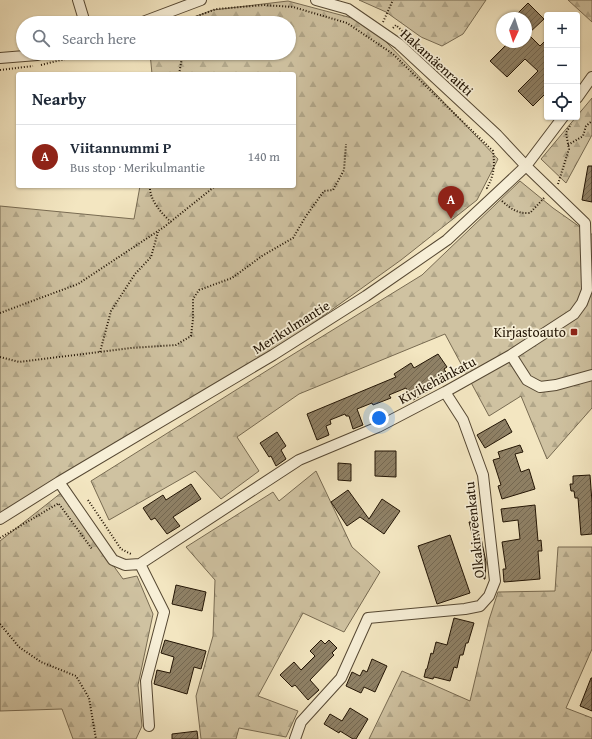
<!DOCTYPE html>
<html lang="en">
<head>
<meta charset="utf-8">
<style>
	body { margin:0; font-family:"Gentium Book Plus",serif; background:#f6f6f7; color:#1f2937 }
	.controls { position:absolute; right:12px; top:12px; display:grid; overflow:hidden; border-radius:4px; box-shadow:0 1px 3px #0004 }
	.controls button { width:36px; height:36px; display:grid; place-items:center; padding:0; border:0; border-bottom:1px solid #e0e1e3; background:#fff; color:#1f2937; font:20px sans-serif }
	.compass { position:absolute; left:496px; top:12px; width:36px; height:36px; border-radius:50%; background:#fff; box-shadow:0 1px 3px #0004; rotate:184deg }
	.you { position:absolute; left:379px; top:418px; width:14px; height:14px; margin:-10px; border:3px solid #fff; border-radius:50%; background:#1a73e8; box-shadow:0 0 0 6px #1a73e833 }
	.badge { display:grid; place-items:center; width:26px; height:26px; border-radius:50%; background:#8f2418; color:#fff; font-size:13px; font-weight:700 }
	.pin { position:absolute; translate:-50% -33px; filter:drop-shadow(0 1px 2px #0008) }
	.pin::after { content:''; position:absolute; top:21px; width:14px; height:12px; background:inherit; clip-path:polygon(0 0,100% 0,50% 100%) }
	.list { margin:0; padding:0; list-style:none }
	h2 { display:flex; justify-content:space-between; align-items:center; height:52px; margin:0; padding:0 16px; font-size:17px }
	h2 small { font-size:13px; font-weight:400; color:#747a83 }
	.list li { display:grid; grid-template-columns:26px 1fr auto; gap:12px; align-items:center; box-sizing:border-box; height:64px; padding:0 16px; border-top:1px solid #e0e1e3 }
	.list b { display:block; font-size:15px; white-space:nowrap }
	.list p { margin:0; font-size:13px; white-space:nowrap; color:#747a83 }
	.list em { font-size:13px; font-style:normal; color:#747a83 }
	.icon { flex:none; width:22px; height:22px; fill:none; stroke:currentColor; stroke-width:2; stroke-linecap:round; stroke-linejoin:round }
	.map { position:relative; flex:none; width:592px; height:739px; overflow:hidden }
	.search { position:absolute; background:#fff; box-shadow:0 1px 3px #0004; left:16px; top:16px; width:280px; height:44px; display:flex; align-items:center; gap:10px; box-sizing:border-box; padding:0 14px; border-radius:22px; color:#747a83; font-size:15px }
	.panel { position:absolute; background:#fff; box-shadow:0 1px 3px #0004; left:16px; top:72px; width:280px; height:116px; border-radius:4px }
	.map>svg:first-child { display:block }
</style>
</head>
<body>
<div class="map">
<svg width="592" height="739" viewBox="0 0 592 739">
	<defs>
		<pattern id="forest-firs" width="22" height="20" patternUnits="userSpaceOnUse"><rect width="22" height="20" fill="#cfc2a1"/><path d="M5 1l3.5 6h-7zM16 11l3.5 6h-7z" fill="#b1a689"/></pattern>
		<pattern id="building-hatch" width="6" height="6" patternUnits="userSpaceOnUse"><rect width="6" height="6" fill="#8f8166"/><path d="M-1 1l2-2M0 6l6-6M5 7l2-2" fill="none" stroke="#746852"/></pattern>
	</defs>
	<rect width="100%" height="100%" fill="#f3e6c1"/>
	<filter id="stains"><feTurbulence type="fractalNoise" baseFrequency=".005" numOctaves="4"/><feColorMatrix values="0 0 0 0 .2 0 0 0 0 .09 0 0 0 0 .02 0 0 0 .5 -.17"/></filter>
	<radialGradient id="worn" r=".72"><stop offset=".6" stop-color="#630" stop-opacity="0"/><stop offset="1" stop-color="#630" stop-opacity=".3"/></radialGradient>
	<path fill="url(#forest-firs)" stroke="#786b52" d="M359,0H486L463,34L442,46L421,37L386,12Z
		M568,0H592V22Z
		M288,1L367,22L498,159L477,200L401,260L298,334L0,514V206L134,219L140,186H294V74H152L150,53H289V23H177L213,10Z
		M592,98V135L566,183L541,159Z
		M520,181L553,208L590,234H592V408L547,459L521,396L489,416L445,334L299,394L237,437L259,471L221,499L195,471L109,520L91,481L279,363L422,275Z
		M316,471L352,547L380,572L344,632L303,613L258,696L298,711L286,737L239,728L236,739H201L196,696L213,636L215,580L186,547L273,492L279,501Z
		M61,493L123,579L137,576L153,614L138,685L142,726L136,739H73L62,709L0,711V541Z
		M558,547H592V649L566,708L592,718V739H369L402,671L470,701L489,620L498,592L555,591Z"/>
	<path fill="url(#building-hatch)" stroke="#221404" d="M528,3L544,19L528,34L540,46L547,39V92L533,106L518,91L538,71L525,59L507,77L490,61L509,42H526V18H513Z
		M588,166H592V202L582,200Z
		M438,354L447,367L444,369L450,379L413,400L406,388L389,395L391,398L373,405L372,403L357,409L363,425L353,429L349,416H346L345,414L330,420L331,424L326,426L329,435L317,440L307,414L396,377L394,374L411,363L414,368Z
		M505,419L512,432L485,448L477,435Z
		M277,432L286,446L281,450L286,459L276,466L271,456L269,457L260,443Z
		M520,445L523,452L515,454L521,472L529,469L535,489L502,499L498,486L501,485L493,460L500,458L498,452Z
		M375,451H396V477L375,476Z
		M338,463L351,464V481L338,480Z
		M590,475L592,502V534L581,535L578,498H575L574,491H571L570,484H573V476Z
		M191,484L201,499L173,517L180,526L167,534L155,518L151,520L143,508L163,495L166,500Z
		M348,490L369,519L382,499L400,511L384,534L360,517L347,526L331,502Z
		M535,505L538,541L541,540L542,551H538L540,579L504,582L503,569H506L502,542L520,539L518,520L503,522L501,509Z
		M469,522H471L481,538L486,562L485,579H484Z
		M450,535L470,593L437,604L418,546Z
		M176,585L206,592L202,611L172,604Z
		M454,618L474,623L468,643H466L463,655H460L457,668L454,667L450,681L434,677L433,679L424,677L426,669H427L431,653L433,654L436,642L447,645Z
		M165,640L206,651L201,669L194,667L187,694L154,684L157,670L170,673L174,657L161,653Z
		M321,640L325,644L329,640L337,648L332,653L334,655L310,680L319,690L308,700L295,685L292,687L280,675L294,662L301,670L315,656L310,651Z
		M372,659L387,666L375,692L364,687L361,693L346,686L352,672L360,676L363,670L367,672Z
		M591,678H592V711L580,706Z
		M350,708L368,719L356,739H353L340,731L339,733L324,724L330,714L342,721Z
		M197,731L198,739H172V734Z"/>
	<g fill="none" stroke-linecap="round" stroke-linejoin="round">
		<defs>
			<path id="minor" d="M78,0L85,23
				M140,23L201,0
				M0,58L37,55L44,53
				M577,98L592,77
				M511,355L527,380L540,387L556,385L592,375
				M59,482L113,560L125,565L140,564L299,460L378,427L445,392L511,355L574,314L582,303L587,290L585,223L526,166L497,135L399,44L348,9L316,0
				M0,519L59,482L273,355L366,296L447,240L526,166L563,117
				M140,564L164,612L146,681L149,726
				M295,739L301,722L341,678L368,618L465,609L480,606L489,596L495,581L483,475L463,420L445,392"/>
		</defs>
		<use href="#minor" stroke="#564833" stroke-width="12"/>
		<path stroke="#221404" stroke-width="2" stroke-dasharray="1 2" stroke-linecap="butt" d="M383,22L393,0
			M180,23L216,9L264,5L293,7L347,23L393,54L493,151C495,166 494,175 487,188L488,189
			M393,28L396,25L425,53
			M41,65L89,53
			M0,70L33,66
			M179,74L183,53
			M568,145L583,136L586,126L592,121
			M558,184L569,149L566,133L571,124
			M150,186C149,199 161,213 171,222
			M502,201C511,209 518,214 530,213L544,198
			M0,313L78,284L164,227L214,187
			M100,352L111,311L135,274L151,257L158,232
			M0,357L19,362L131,348L176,345L191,336L193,319V299L199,290L232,278L262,256L293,238L306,216L324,191L333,190L344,170L346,144
			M88,500L121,549L131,554
			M59,504L92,549
			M0,538L59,503
			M0,624L19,647L41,662L76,676L89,698L96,739"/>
		<use href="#minor" stroke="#f7efd7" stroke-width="10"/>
	</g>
	<rect fill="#8f2418" stroke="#f7efd7" stroke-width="1.5" x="570" y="328" width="8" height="8" rx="2"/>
	<g text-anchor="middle" stroke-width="3.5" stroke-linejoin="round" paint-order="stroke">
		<g font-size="14" fill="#221404" stroke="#f7efd7">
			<text transform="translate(437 62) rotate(42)" y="5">Hakamäenraitti</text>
			<text transform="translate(291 327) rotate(-32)" y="5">Merikulmantie</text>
			<text transform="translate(437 380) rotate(-28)" y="5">Kivikehänkatu</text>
			<text transform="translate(474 530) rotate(-96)" y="5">Olkakirveenkatu</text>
		</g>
		<g font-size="14" fill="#221404" stroke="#f7efd7" text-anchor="end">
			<text x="566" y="337">Kirjastoauto</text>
		</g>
	</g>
	<rect width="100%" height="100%" filter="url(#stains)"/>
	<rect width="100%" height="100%" fill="url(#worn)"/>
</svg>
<div class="controls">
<button>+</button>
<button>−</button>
<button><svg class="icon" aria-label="locate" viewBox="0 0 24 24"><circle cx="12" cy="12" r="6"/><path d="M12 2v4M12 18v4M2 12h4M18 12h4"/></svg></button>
</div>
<svg class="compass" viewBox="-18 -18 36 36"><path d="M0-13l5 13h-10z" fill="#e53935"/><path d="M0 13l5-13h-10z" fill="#747a83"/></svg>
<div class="you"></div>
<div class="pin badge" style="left:451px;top:219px">A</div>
<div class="search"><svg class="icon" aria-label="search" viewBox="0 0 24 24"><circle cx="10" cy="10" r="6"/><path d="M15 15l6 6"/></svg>Search here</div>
<section class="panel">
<h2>Nearby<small></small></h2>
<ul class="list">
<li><span class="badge">A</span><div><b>Viitannummi P</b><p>Bus stop · Merikulmantie</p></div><em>140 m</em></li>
</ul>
</section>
</div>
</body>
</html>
